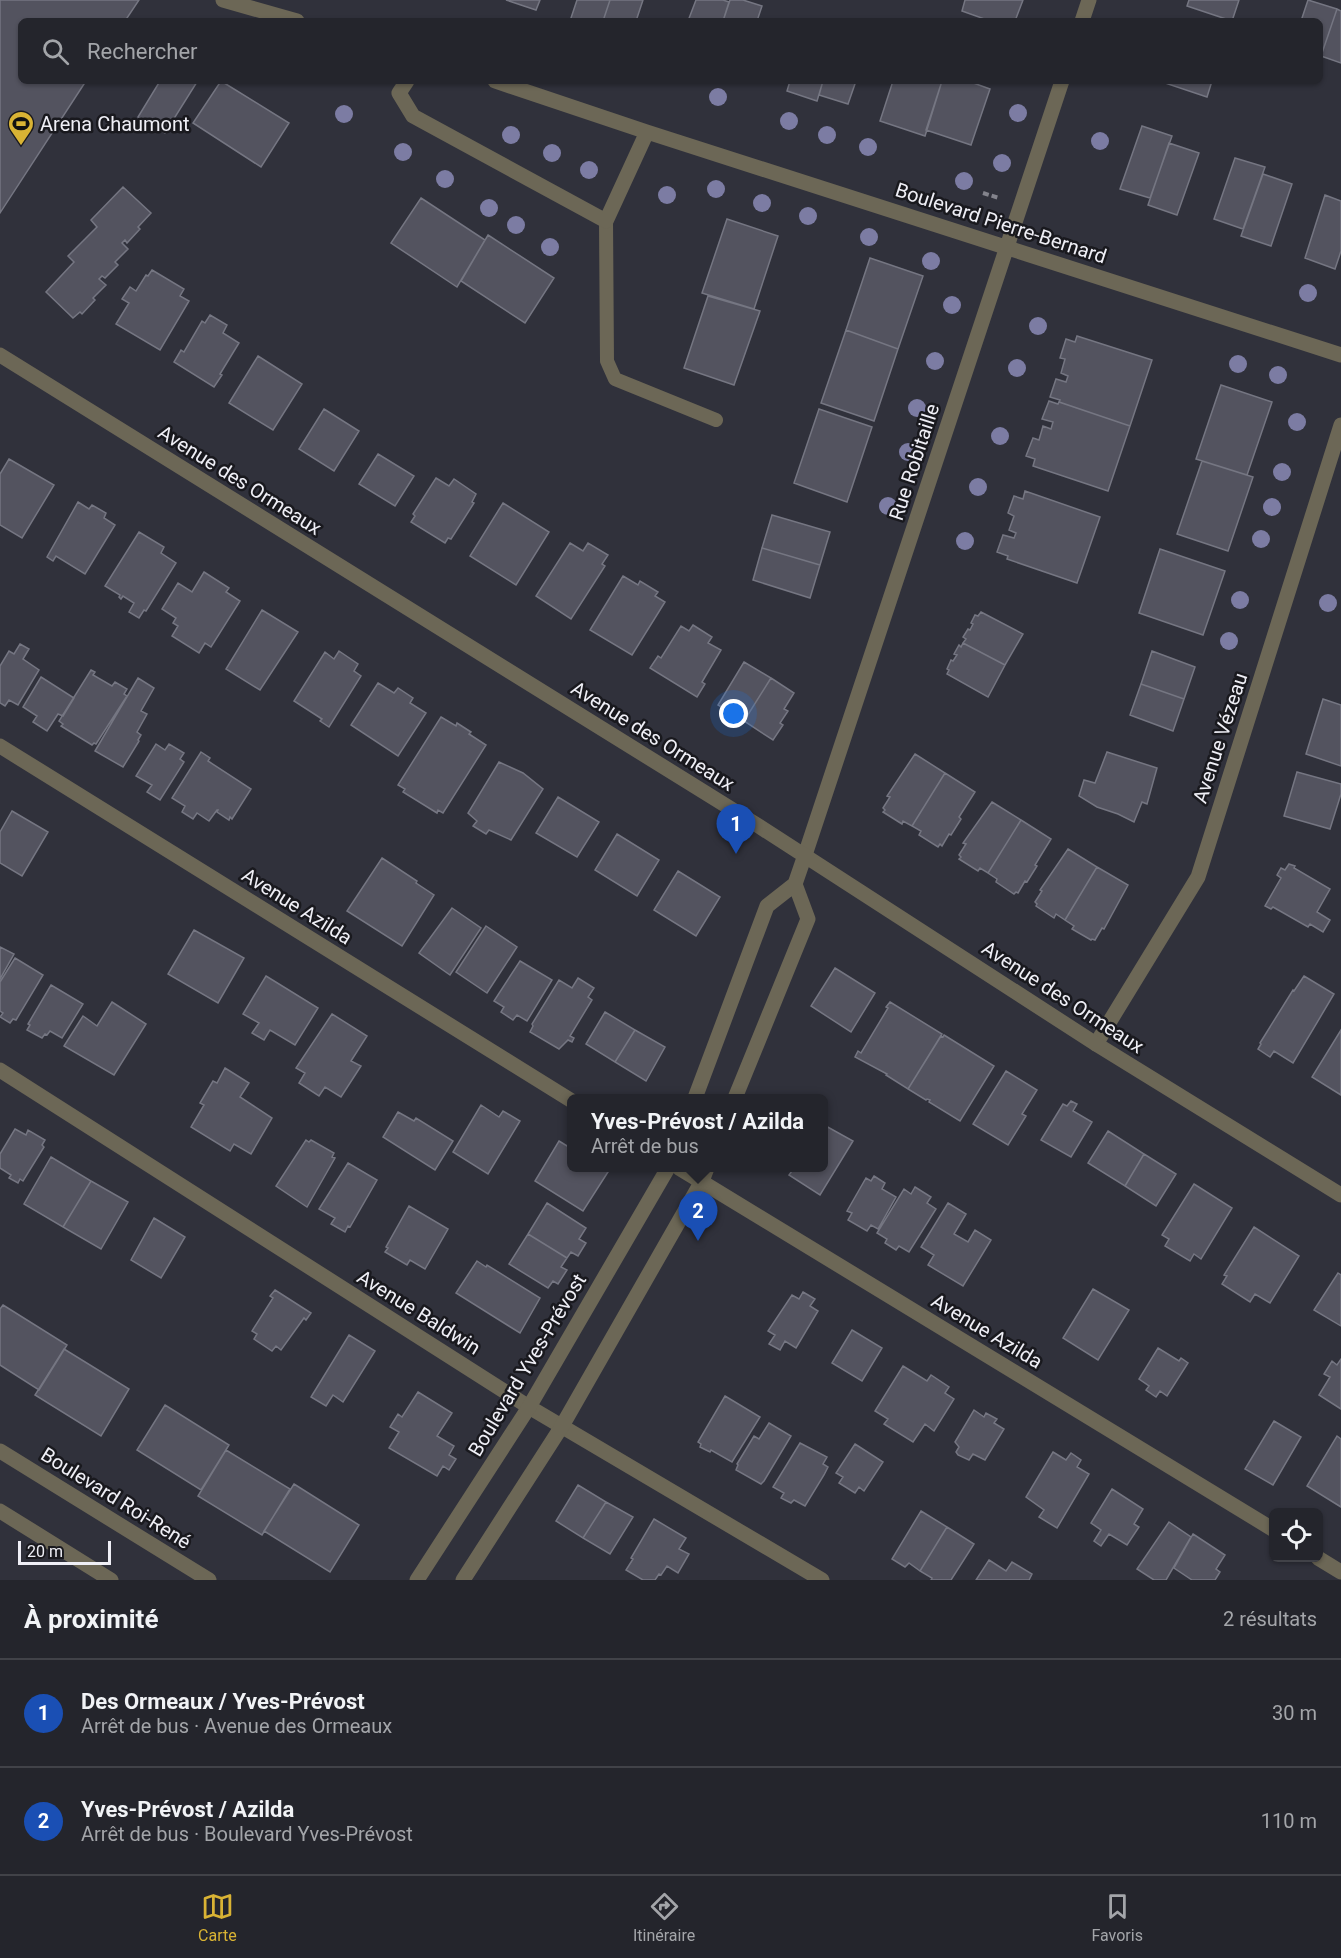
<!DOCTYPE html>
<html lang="fr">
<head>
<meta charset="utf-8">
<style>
	body { margin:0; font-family:Roboto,sans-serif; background:#303138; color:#f1f3f6 }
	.controls { position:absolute; right:18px; bottom:18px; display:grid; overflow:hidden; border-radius:9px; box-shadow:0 2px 4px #0004 }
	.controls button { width:54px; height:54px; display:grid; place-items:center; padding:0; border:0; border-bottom:2px solid #414248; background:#24252c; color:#f1f3f6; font:30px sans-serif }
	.scale { position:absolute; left:18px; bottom:15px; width:93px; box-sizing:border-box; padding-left:6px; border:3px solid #efeff6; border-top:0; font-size:16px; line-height:21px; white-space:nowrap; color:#efeff6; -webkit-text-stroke:4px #19191e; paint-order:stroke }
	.you { position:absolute; left:734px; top:714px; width:21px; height:21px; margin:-15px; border:4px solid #fff; border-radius:50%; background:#1a73e8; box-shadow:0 0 0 9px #1a73e833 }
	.badge { display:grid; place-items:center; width:39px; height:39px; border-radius:50%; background:#d9b334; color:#fff; font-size:20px; font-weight:700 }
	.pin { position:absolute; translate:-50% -50px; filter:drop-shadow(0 2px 3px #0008) }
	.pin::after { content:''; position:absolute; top:32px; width:21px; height:18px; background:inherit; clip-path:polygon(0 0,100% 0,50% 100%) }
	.popup { position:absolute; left:567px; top:1094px; width:261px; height:78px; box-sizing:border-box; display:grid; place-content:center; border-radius:9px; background:#24252c; filter:drop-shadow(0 2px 4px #0005); font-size:20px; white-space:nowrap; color:#a3a5a9 }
	.popup b { font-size:22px; color:#f1f3f6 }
	.popup::after { content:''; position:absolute; left:50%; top:100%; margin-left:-12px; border:12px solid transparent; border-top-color:#24252c }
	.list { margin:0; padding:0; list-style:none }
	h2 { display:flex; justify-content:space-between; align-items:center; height:78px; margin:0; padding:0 24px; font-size:26px }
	h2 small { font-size:20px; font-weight:400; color:#a3a5a9 }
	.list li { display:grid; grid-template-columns:39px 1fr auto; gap:18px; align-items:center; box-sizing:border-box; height:108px; padding:0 24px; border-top:2px solid #414248 }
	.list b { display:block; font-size:22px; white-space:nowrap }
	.list p { margin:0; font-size:20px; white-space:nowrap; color:#a3a5a9 }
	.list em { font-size:20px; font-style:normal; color:#a3a5a9 }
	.icon { flex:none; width:33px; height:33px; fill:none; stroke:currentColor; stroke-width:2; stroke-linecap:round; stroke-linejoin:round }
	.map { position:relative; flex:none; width:1341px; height:1580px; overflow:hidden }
	.search { position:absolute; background:#24252c; box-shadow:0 2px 4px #0004; left:18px; right:18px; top:18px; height:66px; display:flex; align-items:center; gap:15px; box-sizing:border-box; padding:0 21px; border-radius:9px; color:#a3a5a9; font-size:22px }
	.sheet { height:294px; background:#24252c }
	nav { display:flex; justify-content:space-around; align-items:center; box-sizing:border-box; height:84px; border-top:2px solid #414248; background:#24252c; font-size:16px; color:#a3a5a9 }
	nav a { display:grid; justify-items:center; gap:3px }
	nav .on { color:#d9b334 }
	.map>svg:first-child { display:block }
</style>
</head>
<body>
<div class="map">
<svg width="1341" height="1580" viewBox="0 0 1341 1580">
	<rect width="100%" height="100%" fill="#30313b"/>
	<path fill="#53535f" stroke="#757682" stroke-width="1.5" d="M0,0H139L125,21H21V81H86L0,213Z
		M506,0H540L536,10Z
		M577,0H610L603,21H570Z
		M610,0H643L636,21H603Z
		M696,0H723L729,2L723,21H688Z
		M730,0H743L762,6L757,21H723Z
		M965,0H1023L1015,21H990L962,11Z
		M1189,0H1239L1232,21L1187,6Z
		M1308,0L1337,9L1321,56L1320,21H1301Z
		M1337,9L1341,11V63L1321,56Z
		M160,81L197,82L165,133L138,117Z
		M221,81L289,123L261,167L193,123Z
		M790,81H823L817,101L787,91Z
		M823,81H856L848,104L819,95Z
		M893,81H942L925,136L880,121Z
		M942,81H968L990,89L971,145L926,130Z
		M1163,81H1212L1207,97L1162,82Z
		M1142,126L1172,136L1150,198L1120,189Z
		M1169,143L1199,153L1177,215L1148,205Z
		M1235,158L1265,167L1243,229L1214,219Z
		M1263,174L1292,184L1271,246L1241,236Z
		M123,187L151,213L138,227L140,229L127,243L125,240L122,243L128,249L115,262L118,265L105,278L102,276L99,279L106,285L93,298L95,300L82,314L80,312L73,318L46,292L74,262L68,256L97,227L91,220Z
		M1325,195L1341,201V251L1335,269L1305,258Z
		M421,198L485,240L457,287L391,243Z
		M727,219L778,236L754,309L702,293Z
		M488,235L554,278L525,323L461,281Z
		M870,258L923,276L898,349L846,330Z
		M152,270L184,289L180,296L189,301L160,350L116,324L129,303L122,299L130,287L136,291L146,275L148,276Z
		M708,296L760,311L734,385L684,368Z
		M210,315L227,325L223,333L239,343L220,374L222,375L214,387L174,362L181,350L184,352L202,321L205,323Z
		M846,330L898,349L874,421L821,403Z
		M1077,336L1152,360L1130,426L1059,402L1060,400L1050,397L1056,379L1066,382L1068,376L1061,373L1065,359L1060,358L1066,339L1075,342Z
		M258,356L302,384L273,430L229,403Z
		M1221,385L1272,402L1247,475L1196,459Z
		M1049,401L1058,404L1059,402L1130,426L1108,491L1033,466L1035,459L1026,456L1033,438L1039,440L1043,426L1051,429L1053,422L1042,419Z
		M324,409L359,431L334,471L299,449Z
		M819,409L872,427L847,502L794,483Z
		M378,454L414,476L395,506L359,484Z
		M9,459L54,485L22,538L0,525V474Z
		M1202,461L1253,477L1228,551L1177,534Z
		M436,478L449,486L454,479L476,494L472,502L474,503L451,539L448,538L445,543L411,522L415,516L413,514Z
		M1025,491L1100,517L1077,583L1007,559L1008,556L997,552L1003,535L1014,538L1016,533L1009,530L1014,516L1008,513L1014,496L1023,499Z
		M78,502L89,509L92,505L106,513L104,518L115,525L85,574L56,556L53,561L47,557Z
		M503,503L549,532L516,585L470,556Z
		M772,515L830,532L820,565L762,548Z
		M139,532L164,547L161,553L176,563L146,611L144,610L139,618L129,612L134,603L123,596L121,599L119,597L120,595L105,586Z
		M570,543L583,551L588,543L608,555L602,564L605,566L571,619L536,596Z
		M762,548L820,565L810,598L753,580Z
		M1160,549L1225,571L1203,635L1139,613Z
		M204,572L229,588L226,592L240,601L211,647L205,643L199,653L172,636L178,626L173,623L176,618L162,609L178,583L192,592Z
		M623,576L638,585L640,581L658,592L655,596L665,602L632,655L590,630Z
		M262,610L298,632L260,690L226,669Z
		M981,612L1023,634L1005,665L963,643L966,639L963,637L968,629L970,630L973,624L971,623L975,615L978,616Z
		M693,625L712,637L708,643L721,650L702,682L705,684L697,697L650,668L658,656L661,658L681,626L689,631Z
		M963,643L1005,665L988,697L947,674L949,670L947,669L951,660L953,661L957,655L954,654L959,645L961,647Z
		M20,644L29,649L23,659L39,670L18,705L9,700L5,706L0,703V666L9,651L14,654Z
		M339,651L358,664L354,671L361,676L329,727L320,721L322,719L294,701L325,652L334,659Z
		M1152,651L1195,667L1184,699L1141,684Z
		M744,662L771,678L744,721L718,705Z
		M91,670L95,672L93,675L112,686L115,682L127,689L124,694L127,696L96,744L94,743L92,745L61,726L63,724L59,721Z
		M41,677L74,698L63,716L58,714L47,731L33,722L37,716L23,707Z
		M138,678L154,688L141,711L147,714L137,732L141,735L138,740L139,741L123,767L95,751Z
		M771,678L794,693L784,709L788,711L780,723L783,725L773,740L744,721Z
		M378,683L394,693L398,688L413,698L410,703L426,713L398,756L351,725Z
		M1141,684L1184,699L1173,731L1130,715Z
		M1323,699L1341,705V766L1306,754Z
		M441,717L456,726L457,723L471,732L469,734L486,745L443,813L438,810L437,813L403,792L405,789L398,785Z
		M156,744L165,750L169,744L184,753L180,759L184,762L160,800L147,792L152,785L136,776Z
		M201,752L210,758L208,761L251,789L232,819L230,817L229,820L217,812L218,810H217L209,821L197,813L193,819L182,812L185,806L172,798Z
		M1107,752L1157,768L1147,804L1142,802L1134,822L1118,814L1097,807L1079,796L1084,780L1095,783Z
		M915,754L945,773L912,826L903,821L902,824L883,812L885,810L883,808L890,797L887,796Z
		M499,762L523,773L543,789L511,840L489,830L486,834L473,826L477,821L468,813Z
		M1297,772L1341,784V794L1330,829L1284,816Z
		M945,773L975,792L959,817L961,819L951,835L949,834L942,846L940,844L938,847L919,835L921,831L912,826Z
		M558,797L599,822L577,857L536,833Z
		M992,802L1021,820L988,873L980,868L978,871L959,859L961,857L959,855L966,844L963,843Z
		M12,811L48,832L22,876L0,863V832Z
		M1021,820L1051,839L1035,865L1037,866L1027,882L1025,881L1018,893L1016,892L1014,894L996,882L997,879L988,873Z
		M617,834L659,860L637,896L595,870Z
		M1068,849L1097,867L1065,920L1056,914L1054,918L1036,906L1037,904L1035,902L1042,891L1040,890Z
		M382,858L417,881L416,883L434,895L402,946L347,911Z
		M1289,864L1295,866L1294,868L1330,889L1317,912L1330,920L1323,932L1310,924L1308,927L1273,907L1271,909L1265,906L1281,878L1277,875L1281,868L1285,870Z
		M1097,867L1128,885L1104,929L1102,928L1095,940L1092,939L1091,940L1072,929L1074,926L1065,920Z
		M678,871L720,897L696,936L654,910Z
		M452,908L481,928L450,975L419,953Z
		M486,926L517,947L487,993L456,972Z
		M194,930L244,958L218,1003L168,974Z
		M0,947L14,954L0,979Z
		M15,958L43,975L16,1020L13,1019L10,1023L0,1017L3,1013L0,1011V982Z
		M520,961L552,980L527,1021L517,1015L513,1020L501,1012L504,1007L494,1001Z
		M835,968L875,993L851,1032L811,1006Z
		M266,976L318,1008L295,1045L270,1030L264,1040L252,1033L259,1023L243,1014Z
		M1304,976L1334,994L1293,1063L1274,1051L1270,1057L1258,1049L1261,1044L1260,1043L1293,990L1294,991Z
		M578,978L594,988L588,997L592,1000L570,1036L574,1038L572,1042L568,1040L559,1049L530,1032L533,1026L532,1024L559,980L572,988Z
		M51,985L83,1004L62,1038L50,1031L47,1035L45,1034L42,1038L27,1030L30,1025L28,1024Z
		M112,1002L146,1024L114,1075L64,1046L83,1016L97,1026Z
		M890,1002L942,1034L908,1089L886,1075L887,1074L855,1057L858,1051L861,1053L888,1008L886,1007Z
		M605,1012L635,1030L615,1062L586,1044Z
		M332,1014L367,1036L351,1061L361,1066L341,1097L325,1087L319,1096L299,1083L305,1073L296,1068Z
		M635,1030L665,1047L646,1081L615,1062Z
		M1341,1030V1095L1312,1077Z
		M944,1035L994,1066L960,1121L929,1102L930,1100L927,1099L926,1100L908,1089L941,1036L943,1037Z
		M225,1068L249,1083L240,1097L272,1118L251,1154L234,1144L230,1151L191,1127L204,1105L200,1103L213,1081L217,1083Z
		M1006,1071L1037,1090L1022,1114L1026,1116L1008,1145L973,1124Z
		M1071,1101L1077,1104L1073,1111L1092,1122L1071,1157L1041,1140L1063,1104L1067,1106Z
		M481,1105L499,1117L503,1111L520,1121L488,1174L453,1152Z
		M398,1112L414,1121L416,1118L453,1141L435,1170L383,1137Z
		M824,1125L853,1141L820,1195L789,1175L794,1168H824Z
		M15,1129L26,1135L28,1130L45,1140L42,1145L44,1147L23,1181L20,1179L18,1183L9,1178L11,1175L0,1168V1154Z
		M1108,1131L1144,1154L1125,1186L1088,1163Z
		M306,1140L309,1142L311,1140L334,1153L332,1157L335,1158L307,1207L276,1186Z
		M559,1141L572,1149V1168H601L608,1172L583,1211L535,1181Z
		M1144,1154L1176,1174L1156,1206L1125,1186Z
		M51,1157L91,1181L63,1227L24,1204Z
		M348,1163L377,1180L350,1227L348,1226L345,1232L331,1224L335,1218L319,1209Z
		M874,1176L885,1183L882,1189L896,1197L878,1229L871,1225L867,1231L848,1220L852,1213L847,1211L866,1178L871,1181Z
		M91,1181L128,1202L101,1249L63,1227Z
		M1194,1184L1232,1208L1201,1259L1194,1254L1190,1261L1165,1246L1169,1239L1162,1235Z
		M915,1187L931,1197L927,1203L936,1209L909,1252L899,1246L896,1250L885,1243L887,1239L877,1233L904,1189L911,1194Z
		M547,1203L586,1228L579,1239L586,1243L578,1256L571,1252L567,1258L528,1234Z
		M948,1203L966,1214L954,1234L968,1242L975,1230L991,1240L963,1286L928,1265L934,1255L921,1247Z
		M409,1206L448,1229L425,1269L410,1260L407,1265L385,1252L388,1248L386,1247Z
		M154,1218L185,1237L161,1278L131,1260Z
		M1254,1227L1299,1256L1270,1303L1255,1294L1250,1302L1222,1284L1227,1276L1224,1275Z
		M528,1234L567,1258L561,1267L567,1270L558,1284L553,1281L548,1288L509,1264Z
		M477,1261L486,1267L487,1265L540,1298L520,1333L456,1293Z
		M1338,1273L1341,1275V1326L1314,1310Z
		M1093,1289L1129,1310L1098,1360L1063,1338Z
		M275,1290L311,1313L306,1320L304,1318L281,1350L276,1346L272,1351L254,1339L257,1334L252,1331L273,1298L270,1296Z
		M803,1292L815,1299L810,1306L818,1311L796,1348L785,1341L780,1350L769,1344L775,1335L768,1331L792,1295L799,1299Z
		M3,1305L67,1345L39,1390L0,1365V1309Z
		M852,1330L882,1348L862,1381L832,1363Z
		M349,1335L375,1351L343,1402L333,1395L326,1406L311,1397Z
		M1158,1348L1179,1361L1181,1358L1188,1363L1167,1396L1160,1391L1156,1397L1146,1390L1149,1386L1139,1379Z
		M64,1349L129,1389L101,1436L35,1395Z
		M1341,1359V1409L1319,1395L1330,1377L1324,1374L1332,1361L1337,1365Z
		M903,1366L927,1381L931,1375L949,1387L945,1393L954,1399L934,1431L925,1424L913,1442L884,1424L888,1419L875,1411Z
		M418,1392L452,1413L437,1436L454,1446L449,1455L456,1459L449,1470L443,1466L437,1476L389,1448L399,1432L390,1427L398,1414L402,1417Z
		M725,1396L760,1417L732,1462L711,1450L710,1452L700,1447L701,1444L698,1442Z
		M165,1405L229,1445L201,1490L137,1450Z
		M974,1410L984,1417L986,1413L997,1419L994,1423L1004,1429L985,1460L973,1454L969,1460L958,1455L956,1452L959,1447L955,1442Z
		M1274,1421L1301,1437L1273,1485L1245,1469Z
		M769,1423L791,1436L764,1481L761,1484L736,1470L738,1465L737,1464L754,1436L759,1439Z
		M1337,1436L1341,1439V1507L1307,1486Z
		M800,1443L827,1457L823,1464L828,1467L824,1475L805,1506L794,1500L791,1503L781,1498L784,1493L773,1487Z
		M855,1444L883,1462L864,1491L859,1487L855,1493L839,1483L843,1477L836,1473Z
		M226,1450L290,1489L262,1535L198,1496Z
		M1053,1452L1066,1460L1071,1453L1081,1460L1077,1467L1089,1474L1057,1528L1039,1517L1044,1510L1026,1497Z
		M294,1484L359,1525L330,1572L264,1531Z
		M578,1485L606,1502L583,1538L556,1521Z
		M1112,1489L1143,1509L1134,1524L1139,1527L1127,1545L1109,1534L1101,1546L1094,1541L1101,1530L1091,1523Z
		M606,1502L633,1517L610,1554L583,1538Z
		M921,1511L947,1527L920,1571L909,1563L905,1567L892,1559Z
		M654,1519L686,1538L679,1549L689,1554L678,1573L667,1566L661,1575L659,1574L655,1580H643L626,1570L633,1559L631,1558Z
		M1169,1522L1191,1537L1166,1580H1154L1137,1569Z
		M947,1527L974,1544L951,1580H931L932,1578L920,1571Z
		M1193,1534L1225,1555L1216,1569L1220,1572L1215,1580H1192L1174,1568Z
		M989,1560L1006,1571L1012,1562L1032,1574L1029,1580H976Z"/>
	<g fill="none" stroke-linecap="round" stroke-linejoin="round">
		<path stroke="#83838c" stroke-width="4" stroke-dasharray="6 3" stroke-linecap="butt" d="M983,193L999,198"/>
		<path stroke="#6c6756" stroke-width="14" d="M606,221L607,361L615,379L716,420"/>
		<path stroke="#6c6756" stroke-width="15" d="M223,0L297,21
			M1082,21L1089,0
			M407,81L399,93L413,116L606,221L647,132
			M495,81L647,132L1341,355
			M0,746L572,1101
			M805,855L1062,81
			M1096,1044L1198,877L1341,425
			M0,1070L529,1407L822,1580
			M679,1168L1274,1530
			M1318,1558L1341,1572"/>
		<path stroke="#6c6756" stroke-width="15" d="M0,355L754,823L1096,1044L1341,1195
			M695,1098L767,906L795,884L805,855
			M735,1098L808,919L795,884
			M0,1451L209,1580
			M0,1511L111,1580
			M417,1580L529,1407L668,1168
			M463,1580L562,1426L702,1181L707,1168"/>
	</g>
	<g fill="#7c7ca3">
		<circle cx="718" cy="97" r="9"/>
		<circle cx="1018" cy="113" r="9"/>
		<circle cx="344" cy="114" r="9"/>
		<circle cx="789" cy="121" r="9"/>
		<circle cx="511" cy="135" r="9"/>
		<circle cx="827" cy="135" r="9"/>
		<circle cx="1100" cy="141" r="9"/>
		<circle cx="868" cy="147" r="9"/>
		<circle cx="403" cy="152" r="9"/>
		<circle cx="552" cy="153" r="9"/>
		<circle cx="1002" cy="163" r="9"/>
		<circle cx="589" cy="170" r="9"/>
		<circle cx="445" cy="179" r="9"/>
		<circle cx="964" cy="181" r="9"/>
		<circle cx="716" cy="189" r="9"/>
		<circle cx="667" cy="195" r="9"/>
		<circle cx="762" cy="203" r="9"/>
		<circle cx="489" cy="208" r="9"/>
		<circle cx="808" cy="216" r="9"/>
		<circle cx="516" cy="225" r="9"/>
		<circle cx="869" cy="237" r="9"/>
		<circle cx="550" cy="247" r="9"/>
		<circle cx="931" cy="261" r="9"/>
		<circle cx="1308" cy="293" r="9"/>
		<circle cx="952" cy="305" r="9"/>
		<circle cx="1038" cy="326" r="9"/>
		<circle cx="935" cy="361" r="9"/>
		<circle cx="1238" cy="364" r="9"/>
		<circle cx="1017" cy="368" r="9"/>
		<circle cx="1278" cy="375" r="9"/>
		<circle cx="917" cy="408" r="9"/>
		<circle cx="1297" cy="422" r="9"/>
		<circle cx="1000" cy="436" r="9"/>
		<circle cx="908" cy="452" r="9"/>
		<circle cx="1282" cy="472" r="9"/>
		<circle cx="978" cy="487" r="9"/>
		<circle cx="888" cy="506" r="9"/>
		<circle cx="1272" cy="507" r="9"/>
		<circle cx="1261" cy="539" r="9"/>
		<circle cx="965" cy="541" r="9"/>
		<circle cx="1240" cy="600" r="9"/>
		<circle cx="1328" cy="603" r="9"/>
		<circle cx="1229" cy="641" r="9"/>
	</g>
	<defs>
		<symbol id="stadium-pin" viewBox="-11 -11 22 30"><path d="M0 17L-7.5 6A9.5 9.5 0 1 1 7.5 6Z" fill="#d9b334" stroke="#19191e"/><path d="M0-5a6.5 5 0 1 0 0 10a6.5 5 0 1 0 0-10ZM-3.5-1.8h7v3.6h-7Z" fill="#111"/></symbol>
	</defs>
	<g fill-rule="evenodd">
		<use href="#stadium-pin" x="6" y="109" width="30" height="40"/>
	</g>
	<g text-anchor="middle" stroke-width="5" stroke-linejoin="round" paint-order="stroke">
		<g font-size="20" fill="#efeff6" stroke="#19191e" text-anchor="start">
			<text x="40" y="131">Arena Chaumont</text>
		</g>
		<g font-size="20" fill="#efeff6" stroke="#19191e">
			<text transform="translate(1001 223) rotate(18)" y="7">Boulevard Pierre-Bernard</text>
			<text transform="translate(914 462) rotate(-72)" y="7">Rue Robitaille</text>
			<text transform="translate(240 480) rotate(32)" y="7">Avenue des Ormeaux</text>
			<text transform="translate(653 736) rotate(32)" y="7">Avenue des Ormeaux</text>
			<text transform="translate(1220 738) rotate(-72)" y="7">Avenue Vézeau</text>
			<text transform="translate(297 906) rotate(32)" y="7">Avenue Azilda</text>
			<text transform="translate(1063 997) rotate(33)" y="7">Avenue des Ormeaux</text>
			<text transform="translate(419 1312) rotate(32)" y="7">Avenue Baldwin</text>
			<text transform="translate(987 1331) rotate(31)" y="7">Avenue Azilda</text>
			<text transform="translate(527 1365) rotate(-59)" y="7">Boulevard Yves-Prévost</text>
			<text transform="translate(116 1498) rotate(32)" y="7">Boulevard Roi-René</text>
		</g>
	</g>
</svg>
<div class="controls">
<button><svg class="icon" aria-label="locate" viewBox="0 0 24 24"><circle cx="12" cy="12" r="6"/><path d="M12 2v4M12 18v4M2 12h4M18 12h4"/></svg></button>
</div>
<div class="scale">20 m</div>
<div class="you"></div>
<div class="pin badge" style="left:736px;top:854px;background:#1a4fb4">1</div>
<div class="pin badge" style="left:698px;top:1241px;background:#1a4fb4">2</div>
<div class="popup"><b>Yves-Prévost / Azilda</b>Arrêt de bus</div>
<div class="search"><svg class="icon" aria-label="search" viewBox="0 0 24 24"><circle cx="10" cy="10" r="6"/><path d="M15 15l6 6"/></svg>Rechercher</div>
</div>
<section class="sheet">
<h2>À proximité<small>2 résultats</small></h2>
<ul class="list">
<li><span class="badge" style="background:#1a4fb4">1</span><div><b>Des Ormeaux / Yves-Prévost</b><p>Arrêt de bus · Avenue des Ormeaux</p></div><em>30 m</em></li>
<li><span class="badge" style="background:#1a4fb4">2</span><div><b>Yves-Prévost / Azilda</b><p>Arrêt de bus · Boulevard Yves-Prévost</p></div><em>110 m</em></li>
</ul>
</section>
<nav>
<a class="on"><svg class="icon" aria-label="map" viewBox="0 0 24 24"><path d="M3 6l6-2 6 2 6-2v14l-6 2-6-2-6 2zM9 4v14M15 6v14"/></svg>Carte</a>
<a><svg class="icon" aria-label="directions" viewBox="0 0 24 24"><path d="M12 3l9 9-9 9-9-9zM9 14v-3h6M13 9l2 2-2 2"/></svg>Itinéraire</a>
<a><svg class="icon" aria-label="saved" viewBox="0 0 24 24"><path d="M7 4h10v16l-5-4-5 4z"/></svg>Favoris</a>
</nav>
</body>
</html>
